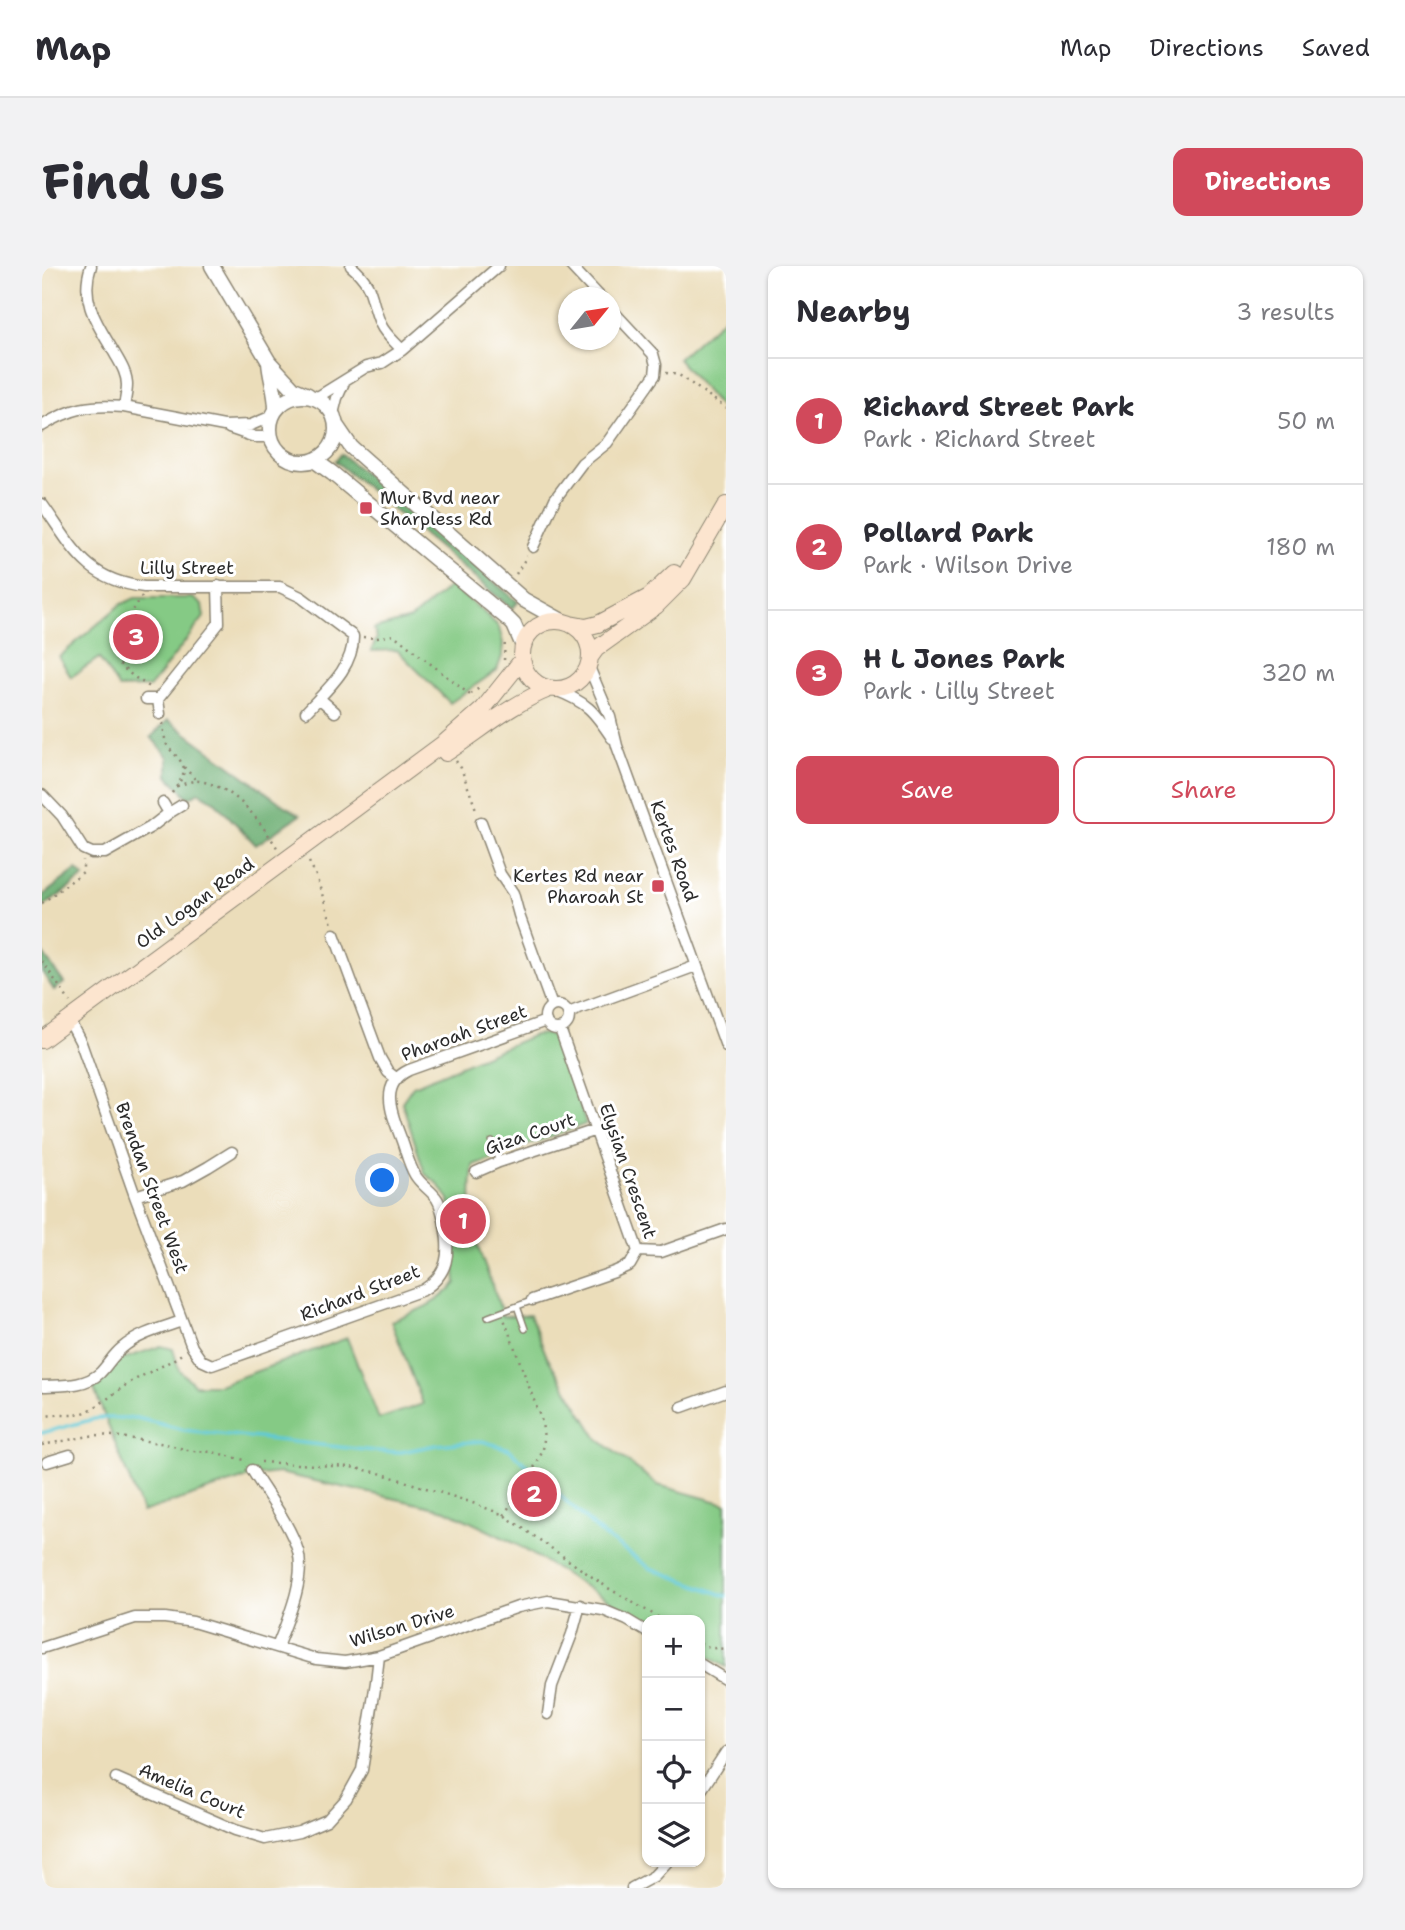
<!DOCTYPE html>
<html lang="en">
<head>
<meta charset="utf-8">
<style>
	body { margin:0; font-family:"Shantell Sans",sans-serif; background:#f2f2f3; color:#2b2b33 }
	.controls { position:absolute; right:21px; bottom:21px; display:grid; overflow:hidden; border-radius:14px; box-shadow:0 2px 5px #0004 }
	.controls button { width:63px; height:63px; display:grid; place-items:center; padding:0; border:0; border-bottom:2px solid #e1e1e2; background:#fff; color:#2b2b33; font:35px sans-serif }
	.compass { position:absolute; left:516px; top:21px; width:63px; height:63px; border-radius:50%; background:#fff; box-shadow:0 2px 5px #0004; rotate:60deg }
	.you { position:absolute; left:341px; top:915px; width:24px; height:24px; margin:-18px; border:5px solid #fff; border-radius:50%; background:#1a73e8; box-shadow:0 0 0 10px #1a73e833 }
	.badge { display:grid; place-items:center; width:46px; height:46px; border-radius:50%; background:#d1495b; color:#fff; font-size:23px; font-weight:700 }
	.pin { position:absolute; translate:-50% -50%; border:4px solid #fff; box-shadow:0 2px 7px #0006 }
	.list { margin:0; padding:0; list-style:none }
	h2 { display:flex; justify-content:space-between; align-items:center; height:91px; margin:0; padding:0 28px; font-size:30px }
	h2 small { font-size:23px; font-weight:400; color:#7c7c81 }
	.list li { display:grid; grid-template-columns:46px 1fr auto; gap:21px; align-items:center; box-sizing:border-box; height:126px; padding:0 28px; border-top:2px solid #e1e1e2 }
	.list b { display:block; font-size:26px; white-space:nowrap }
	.list p { margin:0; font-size:23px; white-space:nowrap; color:#7c7c81 }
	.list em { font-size:23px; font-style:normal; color:#7c7c81 }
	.actions { display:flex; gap:14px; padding:21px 28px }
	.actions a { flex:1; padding:16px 0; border:2px solid #d1495b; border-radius:14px; text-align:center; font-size:24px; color:#d1495b }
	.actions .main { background:#d1495b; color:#fff }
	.icon { flex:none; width:38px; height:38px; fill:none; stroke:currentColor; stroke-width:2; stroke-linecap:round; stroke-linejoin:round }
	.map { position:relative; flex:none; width:684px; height:1622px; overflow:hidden; border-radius:14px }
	header { display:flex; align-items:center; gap:42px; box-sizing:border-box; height:98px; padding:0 35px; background:#fff; border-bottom:2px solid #e1e1e2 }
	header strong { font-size:33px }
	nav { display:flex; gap:38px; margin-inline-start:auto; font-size:24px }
	.intro { display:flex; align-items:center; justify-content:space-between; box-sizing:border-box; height:168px; padding:0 42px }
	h1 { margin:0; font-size:49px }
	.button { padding:18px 32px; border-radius:14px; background:#d1495b; color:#fff; font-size:24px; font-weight:700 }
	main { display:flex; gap:42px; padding:0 42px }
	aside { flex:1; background:#fff; border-radius:14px; box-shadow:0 2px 5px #0004 }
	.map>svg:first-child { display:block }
</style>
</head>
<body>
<header>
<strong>Map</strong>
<nav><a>Map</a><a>Directions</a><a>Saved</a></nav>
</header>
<div class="intro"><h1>Find us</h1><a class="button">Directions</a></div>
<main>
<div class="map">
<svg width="684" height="1622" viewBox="0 0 684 1622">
	<rect width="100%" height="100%" fill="#fff"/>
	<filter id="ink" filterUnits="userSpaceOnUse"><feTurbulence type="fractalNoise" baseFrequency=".0143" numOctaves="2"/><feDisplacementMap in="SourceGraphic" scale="14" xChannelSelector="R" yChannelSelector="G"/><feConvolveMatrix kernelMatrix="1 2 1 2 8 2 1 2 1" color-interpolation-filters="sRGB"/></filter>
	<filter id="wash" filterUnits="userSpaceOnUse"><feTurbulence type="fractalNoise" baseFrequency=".00686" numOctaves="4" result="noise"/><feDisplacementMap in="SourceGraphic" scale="28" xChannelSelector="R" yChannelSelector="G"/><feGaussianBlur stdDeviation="1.57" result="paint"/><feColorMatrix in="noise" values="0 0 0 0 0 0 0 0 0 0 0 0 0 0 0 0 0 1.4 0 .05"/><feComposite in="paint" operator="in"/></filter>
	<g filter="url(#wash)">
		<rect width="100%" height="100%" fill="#ebddba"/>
		<path fill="#85ca85" stroke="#587a58" stroke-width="2" d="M684,50V148L636,93Z
			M408,320L437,342L454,358L457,362L461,377L460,390L455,404L408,437L355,384L329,385L335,372L332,363L369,353Z
			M93,332H151L160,339L162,351L108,421L77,422L57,392L29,411L17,391L78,339Z
			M505,768L516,773L544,858L431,899C428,924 429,952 435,976C441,1002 455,1024 460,1050L488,1049L505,1091L556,1173L616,1219L684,1238V1401L658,1386V1354H605V1356L535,1316L472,1277L404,1244L237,1207L210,1210L100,1246L52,1123L78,1094L119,1080L131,1083L137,1104L153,1119H177L305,1072L337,1153L381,1138L349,1055C375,1045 396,1038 414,1017L407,933L395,917L383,908L360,836L371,820L492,769Z"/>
		<path fill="#6cae72" stroke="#4c6c4e" stroke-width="2" d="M299,188L476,336L470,343L293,195Z
			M126,454L240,538L258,549L214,579L172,535L157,526L147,532L126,510V491L109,471Z
			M34,604L42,611L0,642V630Z
			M0,686L22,717L12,724L0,706Z"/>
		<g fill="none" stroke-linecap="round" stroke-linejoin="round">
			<path stroke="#5ec9d7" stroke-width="3.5" d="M0,1167L56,1152H95L142,1164L333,1185L359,1186L394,1179L440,1175L467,1183L561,1269L608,1302L684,1330"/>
		</g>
	</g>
	<g filter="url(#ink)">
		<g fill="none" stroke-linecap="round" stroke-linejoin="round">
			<defs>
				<path id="service" d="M450,876L457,896
					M475,1040L483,1063
					M446,1051L489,1035"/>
				<path id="minor" d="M49,0C37,35 56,59 73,88C78,97 85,107 85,119C85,126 83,134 82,141
					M309,0C334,21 327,33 339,59C343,68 353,76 360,84
					M529,0L559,32
					M274,132L324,101L340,97L360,84L457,0
					M291,148L295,132L303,114
					M0,160C29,142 48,138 82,141L182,160L209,159L230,150
					M187,162L213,171H229
					M0,238C31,281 43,314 102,321H238L259,331L311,370C312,402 283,425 264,446
					M491,281L513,233L540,197L565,177L613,109L614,99L611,88L568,42
					M547,401L568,451L575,480L684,780
					M513,424C545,436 552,445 570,472
					M277,432L293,446
					M104,433H116L118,448
					M116,433L177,357L176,320
					M0,529L20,550L41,583L50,587H63L109,561L127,547
					M121,537L127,547L140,539
					M439,556L458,608L471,627L477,649L510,740
					M292,668L338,792L346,806L355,813
					M503 751a12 12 0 1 1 24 0a12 12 0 1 1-24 0Z
					M526,747L654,700
					M27,754L39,777L93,930L150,1081L159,1094L170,1099L381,1024C407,1008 408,987 403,959C401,950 400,941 395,933C389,924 379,919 373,909C367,899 364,886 360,875C351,850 335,819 367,804L504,755
					M434,906L457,896L554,864
					M93,930L141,915L166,901L190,886
					M596,985L619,986L684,963
					M490,1034L572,1006L588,999L596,985L518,763
					M0,1120C19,1119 43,1121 58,1107C66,1099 71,1089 80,1082C96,1068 120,1062 140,1055
					M640,1141L684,1125
					M5,1196L28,1189
					M210,1204C225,1229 248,1258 256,1285C264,1313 245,1355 235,1381
					M0,1382L93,1352H123L151,1356L274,1393L303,1396L337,1390L476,1341L506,1335L561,1344L585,1354L605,1366
					M658,1398L684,1414
					M506,1448L510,1420L530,1368L538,1339
					M74,1512L193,1564L223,1573L257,1566L285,1554L304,1533L320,1504L334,1416L337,1390
					M658,1526L684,1486
					M590,1622L612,1610L625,1596"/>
				<path id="tertiary" d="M170,0L227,96L252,123L266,129
					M227,96C228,112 234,126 234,143
					M228 163a33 33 0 1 1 66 0a33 33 0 1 1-66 0Z
					M294,159L309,181L482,334L520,355
					M272,194L290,207L466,353L472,359L481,380"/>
				<path id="secondary" d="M480 389a34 34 0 1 1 68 0a34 34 0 1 1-68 0Z
					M528,358L544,361L556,358L607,331L632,307
					M549,390L554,383L614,340L641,313L684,239
					M404,487C438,465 469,438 507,423
					M0,774L402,477L441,443L480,394"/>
			</defs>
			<use href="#service" stroke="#8b8472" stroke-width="8"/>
			<use href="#minor" stroke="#8b8472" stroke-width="13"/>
			<use href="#tertiary" stroke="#8b8472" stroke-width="17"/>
			<use href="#secondary" stroke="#8b8472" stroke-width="18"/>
			<path stroke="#8b8472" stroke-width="2.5" stroke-dasharray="2 5" stroke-linecap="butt" d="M624,107L637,109L684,142
				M474,308L485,290
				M100,330C73,375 50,387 108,421
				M321,371L335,372L352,369L432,432
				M462,394L463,373
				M429,428L440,420
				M121,457C122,464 122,472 125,479C129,486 135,489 139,496C148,507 133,521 128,530
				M414,495L419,502L435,546
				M142,501L154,514
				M135,520C142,518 150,514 157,515C194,521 217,554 236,583
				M267,596L273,607L290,658
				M0,637L41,606V594
				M0,695L28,736
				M0,1152C12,1146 25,1151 38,1148C57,1142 72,1126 89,1116C106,1106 125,1099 141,1087
				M0,1179L53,1169L72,1170L124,1178L149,1185L171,1186L206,1195
				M219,1196L309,1201L337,1207L428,1236L462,1249L566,1322L621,1354
				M462,1249L495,1197L501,1184L502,1173L500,1156L462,1053
				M658,1378L670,1382L684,1383"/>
			<use href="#service" stroke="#fff" stroke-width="5"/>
			<use href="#minor" stroke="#fff" stroke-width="10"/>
			<use href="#tertiary" stroke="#fff" stroke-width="14"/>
			<use href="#secondary" stroke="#fce5cf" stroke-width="16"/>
		</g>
	</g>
	<g fill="#d1495b" stroke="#fff" stroke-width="2.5">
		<rect x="317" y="235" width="14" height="14" rx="3.5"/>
		<rect x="609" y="613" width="14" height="14" rx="3.5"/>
	</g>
	<g text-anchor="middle" stroke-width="6" stroke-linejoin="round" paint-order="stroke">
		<g font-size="18" fill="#2b2b2b" stroke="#fff" text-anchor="start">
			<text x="338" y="238">Mur Bvd near<tspan x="338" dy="21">Sharpless Rd</tspan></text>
			<text x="602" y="616" text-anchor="end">Kertes Rd near<tspan x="602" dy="21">Pharoah St</tspan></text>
		</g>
		<g font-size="18" fill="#2b2b2b" stroke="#fff">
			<text x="145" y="308">Lilly Street</text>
			<text transform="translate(632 585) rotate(70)" y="6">Kertes Road</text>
			<text transform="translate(153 637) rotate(-36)" y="6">Old Logan Road</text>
			<text transform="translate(422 767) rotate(-20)" y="6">Pharoah Street</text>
			<text transform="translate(488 868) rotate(-19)" y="6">Giza Court</text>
			<text transform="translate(586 905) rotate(71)" y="6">Elysian Crescent</text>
			<text transform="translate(110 922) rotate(70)" y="6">Brendan Street West</text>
			<text transform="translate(318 1027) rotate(-21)" y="6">Richard Street</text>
			<text transform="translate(360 1360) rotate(-17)" y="6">Wilson Drive</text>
			<text transform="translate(150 1525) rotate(23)" y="6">Amelia Court</text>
		</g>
	</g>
</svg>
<div class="controls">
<button>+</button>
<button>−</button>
<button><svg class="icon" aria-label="locate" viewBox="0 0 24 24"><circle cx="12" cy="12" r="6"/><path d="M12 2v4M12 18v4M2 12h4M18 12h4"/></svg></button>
<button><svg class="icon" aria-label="layers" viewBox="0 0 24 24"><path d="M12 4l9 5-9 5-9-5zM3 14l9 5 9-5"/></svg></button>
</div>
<svg class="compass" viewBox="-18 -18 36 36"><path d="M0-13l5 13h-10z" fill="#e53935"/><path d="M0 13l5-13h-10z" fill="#7c7c81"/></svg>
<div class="you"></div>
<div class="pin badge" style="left:421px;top:955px">1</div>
<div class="pin badge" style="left:492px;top:1228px">2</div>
<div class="pin badge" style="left:94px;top:371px">3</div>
</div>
<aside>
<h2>Nearby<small>3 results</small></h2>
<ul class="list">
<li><span class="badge">1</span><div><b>Richard Street Park</b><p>Park · Richard Street</p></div><em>50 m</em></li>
<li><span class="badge">2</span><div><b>Pollard Park</b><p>Park · Wilson Drive</p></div><em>180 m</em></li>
<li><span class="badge">3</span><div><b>H L Jones Park</b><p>Park · Lilly Street</p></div><em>320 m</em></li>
</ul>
<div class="actions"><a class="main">Save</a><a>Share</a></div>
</aside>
</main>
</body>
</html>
